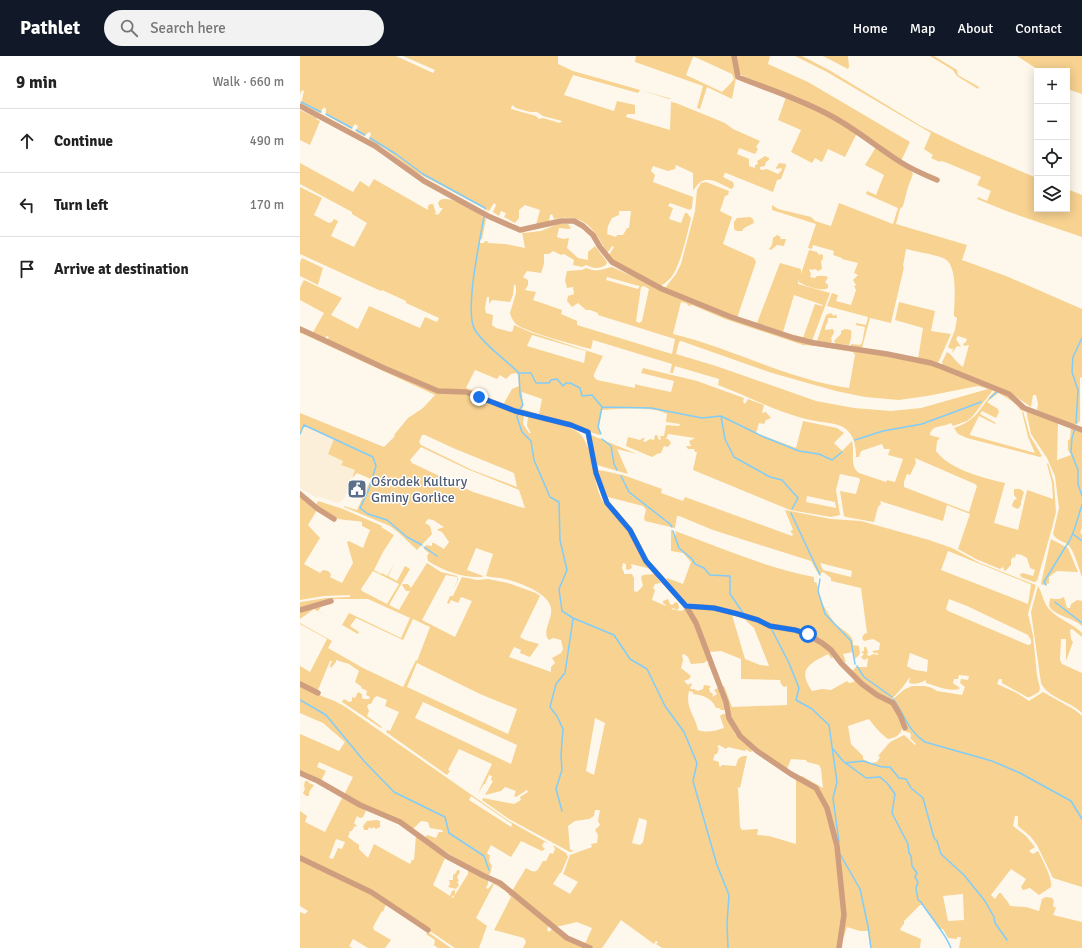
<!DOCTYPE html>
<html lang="en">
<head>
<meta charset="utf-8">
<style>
	body { margin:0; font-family:Signika,sans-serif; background:#f2f2f2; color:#222 }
	.controls { position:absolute; right:12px; top:12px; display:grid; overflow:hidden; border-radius:0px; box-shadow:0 2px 10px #0003 }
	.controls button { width:36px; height:36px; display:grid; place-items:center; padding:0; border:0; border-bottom:1px solid #e0e0e0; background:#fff; color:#222; font:20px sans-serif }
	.stop { position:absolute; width:12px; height:12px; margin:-9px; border:3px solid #1a73e8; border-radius:50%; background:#fff }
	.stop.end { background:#1a73e8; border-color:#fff; box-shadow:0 1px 4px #0008 }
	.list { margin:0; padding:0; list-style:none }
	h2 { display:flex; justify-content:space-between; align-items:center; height:52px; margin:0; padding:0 16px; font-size:17px }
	h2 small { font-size:13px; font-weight:400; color:#767676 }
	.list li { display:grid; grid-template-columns:26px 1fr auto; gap:12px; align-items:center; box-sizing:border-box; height:64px; padding:0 16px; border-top:1px solid #e0e0e0 }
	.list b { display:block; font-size:15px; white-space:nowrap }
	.list em { font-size:13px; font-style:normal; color:#767676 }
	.icon { flex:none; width:22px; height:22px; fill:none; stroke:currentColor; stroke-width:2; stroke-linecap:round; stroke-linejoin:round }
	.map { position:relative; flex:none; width:782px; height:892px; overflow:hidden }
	header { display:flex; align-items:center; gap:24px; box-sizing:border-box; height:56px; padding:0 20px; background:#111827; color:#fff }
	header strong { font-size:19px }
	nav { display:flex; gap:22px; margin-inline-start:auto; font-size:14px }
	.search { width:280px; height:36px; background:#f2f2f2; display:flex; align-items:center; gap:10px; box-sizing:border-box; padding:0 14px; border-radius:22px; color:#767676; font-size:15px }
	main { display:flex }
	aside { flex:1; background:#fff }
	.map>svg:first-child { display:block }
</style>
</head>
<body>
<header>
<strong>Pathlet</strong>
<div class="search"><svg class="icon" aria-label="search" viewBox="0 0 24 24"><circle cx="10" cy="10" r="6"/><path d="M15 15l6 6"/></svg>Search here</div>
<nav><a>Home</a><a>Map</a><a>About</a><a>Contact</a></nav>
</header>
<main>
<aside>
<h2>9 min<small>Walk · 660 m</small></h2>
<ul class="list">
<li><svg class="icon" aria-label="ahead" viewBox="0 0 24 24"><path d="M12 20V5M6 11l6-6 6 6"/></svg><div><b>Continue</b></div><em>490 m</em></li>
<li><svg class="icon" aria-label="left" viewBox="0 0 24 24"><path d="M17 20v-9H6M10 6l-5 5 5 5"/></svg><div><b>Turn left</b></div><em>170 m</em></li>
<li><svg class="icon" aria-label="arrive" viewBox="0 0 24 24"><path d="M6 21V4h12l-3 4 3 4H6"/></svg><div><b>Arrive at destination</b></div></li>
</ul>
</aside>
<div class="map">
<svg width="782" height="892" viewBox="0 0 782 892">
	<rect width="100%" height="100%" fill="#fef8ec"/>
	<path fill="#fcefd9" d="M4,370L35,383L28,398L42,404L41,409L55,414L48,429L49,430L44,443L40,446L37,447L18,440L17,442L0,432V379Z"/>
	<path fill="#f7d290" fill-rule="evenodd" d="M0,0H96L133,17L135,14L103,0H258V8L273,15L372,43H369L340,34L338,37L273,19L264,39L314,55L317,45L335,49V58H327L326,61L370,74L371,46L376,47L425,67L433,73L460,85L456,91L458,93L455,98L439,92L437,98L449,103V110L455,112V109L458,108L457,105L465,100L469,102V104L466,106L465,110L460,111V113L462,114L467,113L478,118L482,114L481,112L477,113L476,112L479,107L486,108V110L481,123L477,124L473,136L426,117H425L423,121L433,126L434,129L433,132L431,133C416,126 404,116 394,134L393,133V117L376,109L375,113L368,115L353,110L351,115L355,119L353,126L393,141L392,152L390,154L370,147L368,150L373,152L369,163L381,167L385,157H387L391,162C387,179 382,202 374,217C371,223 366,226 361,230L315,206L309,199L314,191L312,190L309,195L307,196C293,172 285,157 254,163L252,158L250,159L249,165L236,169L240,154L225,149L219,154V162L215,167L204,161L206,157L201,155L199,160L193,156L196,149L194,147L189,155L114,115L84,92L69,84L71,77L69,76L64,80L56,76L58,70L55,68L51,73L26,59V53L24,51L20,57L1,48L4,35L2,34L0,38ZM212,49L216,52L230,56H237L243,60L262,65L260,67L243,62L239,63L236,60L211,53ZM319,155H331L329,172H327L323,179H317L316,181L307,178L308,170L312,162L319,159Z
		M336,0H432L436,22L432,43L407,31L400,53L397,52L403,30L335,6ZM393,1H395L432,18L434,23L430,28L422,36L386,19Z
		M434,0H470L468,8L508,26L610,86L601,105L535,61L439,18Z
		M495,0H502L529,14L621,70L666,92L737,122V153H767V133L782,139V181L709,156L677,143L678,141L687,145L691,135L677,129L681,121L645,106L640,105V106L631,102L633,99L624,93L631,77L527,16Z
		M523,0H548L549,11L548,13Z
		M630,0H634L657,14L658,19L679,31L678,33L657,20L653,14Z
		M717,0H782V38L767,33V15H740Z
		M486,41L511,51L557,77L545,101L528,93L522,106L515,102L512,107L491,96L501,74L478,64Z
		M0,54L17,62L16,63L20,65L10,89L0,84Z
		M576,91L610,113L613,118L608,131L603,150L600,153L596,168L667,189L662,204L706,220L782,253V322L780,321V365L777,368H772L737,354L738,348L736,339H733L731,351L715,340L643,309L642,306L647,296C654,300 655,306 663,311L669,289L664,290L663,288L666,286L667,283L658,280L656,283L661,291L657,290L652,297L653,292L651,293L648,291L655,274L657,262L654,260C654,246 659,208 643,202C632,198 618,196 606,193L603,210L604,211L591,267L570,262L562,292L551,291V288L560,289L562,287L565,271L556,269V267L566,269L568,261L527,250L532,237L538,239L536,245L551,249L556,234L554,230L556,229L553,224L558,219L554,217L558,207L542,203V202L533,199L534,195L513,189L512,193L508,192L516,168L472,154V149L478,153L511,161L515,165L531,170L539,147L593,168L598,152L566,138L567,135L576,139L584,119L565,109Z
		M0,107L53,136L60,125L69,131L74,123L128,154V150L130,148H133L136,157H134L138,159L143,152H140L138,147L140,144C152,139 176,156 186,163L182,183L179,184V187H184L185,185H187L188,187L205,188L225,192L222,176L224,177L241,175L258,168H268L271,172L269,173L259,172L257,181L263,183L269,182L267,192L278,202L288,204V196L295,190L307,206L306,209C299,213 294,213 286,209L282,211L273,209L274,204L264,198L261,199L253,195L249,198H244V208L241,217L227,215L223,221L228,224V229L225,234L236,236L233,244L262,254L261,258L275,264L277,265V269L372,298L375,283L298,259V257L290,254H286L278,247L272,251L267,245L268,240L274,238L273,231L267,232L265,224L267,215L282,214L286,212C298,217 301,213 312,211L383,243L457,270L555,294L635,310L693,334L672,361L667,365L653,370L651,367C642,372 632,368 630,379L640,382L637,385L636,395C649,413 683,422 705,427L694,467L718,474L727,434L753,443L752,427L747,408L748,407L750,413L754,427L756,456L752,472L737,525L734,526L721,521L720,518L723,517L733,520L735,514L730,512L727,502L722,499L716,498L715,502L713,501L711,504V509L705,515L704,514L703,511L700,513L676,503L658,493L670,458L647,449L643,465L580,445L581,448L578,451L574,466L546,461L544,460L540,435L556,438L560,424L559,422L540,418L536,434L540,459L531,461L490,454L393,414L397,396H395L394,393H388L386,390H391L389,385L395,382L368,378L366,383H368L371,387L368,391L364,390L361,397L357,398L352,401L326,390L328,381L340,384L343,382H345L343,385L345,386L350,383L354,384L355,379H357L359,384L361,383L360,380H364L366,369L379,370L380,368L366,366L367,358C352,350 320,353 302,354L299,370L301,378L299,379L239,358L242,343L222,336L223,350L222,353L238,358L218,354L203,349L212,333L219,330L218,319L216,317L211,318L206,323L200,319L197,323L175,314L166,332L179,336L178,338L139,334L27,284L29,281L27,280L23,283L12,278L24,257L0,244V232L4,224L42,242L31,259L58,273L69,250L120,272L125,261L137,266L139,262L106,247V245L82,234L81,235L0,198V131L22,142L14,159L29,167L32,166L34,163L38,165L31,180L54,191L67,167L52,158V156L0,128ZM307,221L339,230H340L338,233L306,224ZM214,228L216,230V237L210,257C211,261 213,265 216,268C225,276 273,288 287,292L291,293L293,284L372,308L370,317H373L375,310L419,323L418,329C450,341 482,359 516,365C526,367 541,367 548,375C555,382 556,393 556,401H559L561,395L582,388L584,393H590L588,399L603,403L595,426L587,424L586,426L559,417C549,410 555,396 552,385L542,395L534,387L544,377L537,372L503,365L496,392L456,377L459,367L464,368L466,364L471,362L466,356L462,357L464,349L448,343L445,348L443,346L444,342L397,325L343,312L341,317L374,325L371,336L338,329L335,328V332L297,324L294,321V318L303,300L230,276L214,269L213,274L211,276L196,272L192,269L193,259L186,257L185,252L187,241H189V248L192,244L210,246L213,239ZM344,230L349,233L342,265L339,267L336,265L341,231ZM381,246L386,247L389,250L392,249L425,263L503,289L517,290L553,296L555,299L549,332C489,324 432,292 373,278ZM232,279L286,295L284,307L227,290ZM381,285L472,317L536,335L565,341L599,344L627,340L678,330L688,333L621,352L591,355L554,352L516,345L416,310L376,298L379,286ZM615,402L675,428L677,430L669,456L604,431V426L607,418L610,419L616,407ZM507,440L535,446L536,452L506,446Z
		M406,126L429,135L428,139L425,140L420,155L432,161L423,188L454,202L456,206L437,262L365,232L376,218L381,208L395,155L397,134L401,127Z
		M450,161L453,163L454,167L444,172L442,175H437L434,173V166L437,162Z
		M477,179L481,181L480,183H486L484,190L477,189L471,194L469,193L472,189L473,182Z
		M509,194L517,196L519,199L521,198L523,199V203L521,205L522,213L518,215L515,213L512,214L509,213L511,218L510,221L515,222L517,220H526L528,222L525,226L528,229V232C522,236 505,230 499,226V222L498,228L530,237L512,285L503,282L515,248L522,250L523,249L494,239L483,276L457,267L480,207L501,213V218Z
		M2,202L23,212L18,229L0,220V206Z
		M599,246L635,255L631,275L651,278L638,307L618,303L623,272L595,264Z
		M531,257L534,260L536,258L537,262H528V266L526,269L525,274L533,273L534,277L531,282L532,285L531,287L519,285H517L526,259Z
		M545,273L551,274C552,279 551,284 549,289L536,288L534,285L541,278V275Z
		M0,274L117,329L172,340L224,358L223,368L229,377H231L227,370L228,359C241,363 269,369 279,377C292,388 293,423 300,440C306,454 318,461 327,473C336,485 344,501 352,514L347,512L331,508L332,512L328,514L326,513V508L323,507L322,512L323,515H324V518H332L334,522V535L337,536L343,530L341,521L343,519L354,518L361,527L355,528L353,532L355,534L352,544L366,550V549L363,547V545L368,543L370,548L372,549L376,546L378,547L379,552L377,554L373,552L371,553L381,555L385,553L393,564L408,604L404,607L391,608L388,601L384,598L382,599L383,604L381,612L391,620L389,623L384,625L388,629L391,627L392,629L390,631L391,633H394L398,635L403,633L404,629L410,630L411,631L409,632L410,636L413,638L412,641L417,638L414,634L418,632L410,612L407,608L409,609L419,632L425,651V654H421L419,652H416C412,642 403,639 393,638V636L389,635C385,652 395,659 398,674C406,677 416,675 424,672L420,660L423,658H426L435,678L453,695L450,696L446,693L445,695L428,691L426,693L419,689L417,691L419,692L417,698H415L413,704L419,706V709L420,711L422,709L436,710C438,703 438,700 447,700L440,732L438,731L440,771L442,774L458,773L457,779L469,780L496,788V722L509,729L523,741L499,721L502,720L523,732L521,713L519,709L507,706L506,704L491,703L487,713L451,688L434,670L422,630H424L432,651L487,649V630L484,631L481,628L480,624L441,623V603L421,595L409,596L388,552L413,553L503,578L525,590L533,600L532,603L528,598C509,608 497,613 512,635L522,633L531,634L547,625L549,627L554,626V622L585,643L595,652L602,672C601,679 595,682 588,683C580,677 575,671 569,663L548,670L551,688L563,700V703L571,707L577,706L580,701L578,700L590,686L604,679L615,689L616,688L610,682L611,680L610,677L608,676L607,677L592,646L593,643L605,633L612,630H625L632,632L637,635L662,639L665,631L660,627L661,623L668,624L669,620L659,619L658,623H654L653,627L660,632L659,633C648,636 637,630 626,627V624C620,627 615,629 609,627L610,621L602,632L591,644L578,638L551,616L556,611H567L568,602L564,604L561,601L564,598L561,596L564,595V591H566L568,596L567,599L569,600L574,598L578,599V597H574L572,595L579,594L580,587L573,583L564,585L562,582L564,578L567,577L561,532L531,525V522L523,516L519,519L511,505L413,474L379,460H377L375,472L345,465L344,462L346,454L343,450L308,441L297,414C307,415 316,418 323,419L362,433L361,437L383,445L385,441L492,480L493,478L490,475L493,474L485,454L531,463L561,465L629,484L652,492L680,507L736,529L728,558L733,579L737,620L740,632L739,636L730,641H727L702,627V623H699L697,628L717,637L729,645L743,636L775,654L782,660V831L753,822L737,789L730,780L718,770V760H715L713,770L726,780L735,791L729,795L733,798L738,795C742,803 753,823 751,831L739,839L730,832L723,834L721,831L726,823L711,813L691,839L695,843L699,837H701C704,842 708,845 710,850L726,851L739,855L742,843L746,841L752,842L754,845L753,850L756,852L753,859L782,866V892H659L661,881H657V883L648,882L643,873H639L623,849H620L604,865V868L602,870L600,874L621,883L620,892H570L568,875H560L547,871L540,892H362L356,888L358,886L356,885L354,888L321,864L302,892H293L285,888L292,872L277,866L256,871L212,835L226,812C237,819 237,815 243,805H246L250,797L253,798L255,793L253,789L266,797L268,801L261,817H260L253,828L270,838L278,826L263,818L264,816L270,799L292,791L291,788L297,787L298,779L295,774L300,769L298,765L300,754H295L294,760L289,763L275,765L268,770L270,793L273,795L280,794L270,796L209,763L182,744L183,742L214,748L221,744L220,741L228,736L227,734L216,741L214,740L216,735L205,731L201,735L185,739L193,725L191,724L192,720L189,719L185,728H184L178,737L192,708L159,693L148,714L150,715L147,719L86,676L87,674L90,675L99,656L85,650L87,644L77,640L74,642L71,648H69L67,650L69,655L67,660L82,671L81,672L42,646L44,643L49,646L52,645V641L55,642L58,636L62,638V641L63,643H69L70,641L66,639L67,635L61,632L62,631L55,626L59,615L49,608L36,604V606L31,612L30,610L32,605H30L18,634L15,635L0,626V610L10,616L27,583L0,568V567L32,585L28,592L63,612L103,631L116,604L117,605L130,571L113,563L103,584L56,562L50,570L59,576L58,578L14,553L0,563V555L21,551L18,555L42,569L49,557L101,582L110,562L68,543H31L0,552V546H1L26,542L50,541V539L24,540L0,544V440L17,454L8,469L20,482L4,508L20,517L23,514L28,515L31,518L30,521L42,527L53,507L47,486L49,485L63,492L70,474L62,470V466C55,464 47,465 39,463C31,461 23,455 16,449L18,445L43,453L82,470L81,471L94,479L83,496L74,514L81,518L82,517L87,520L95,507L88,520L97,525L105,510L110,513L89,549L99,554L110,535H106L102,529L103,528H108L111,532L127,507L141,516L157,520L158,524L153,534L157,525V521L146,519L122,564L155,581L172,545L161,541L158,547L151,544L149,548L147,547L150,540H153L162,521L177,524L188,523L208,527L236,537L240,540L220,581L225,584L239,588L230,601L220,597L221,594L214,591L209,601L251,616V611L255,607L252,602L261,597L263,593L261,584L253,582L249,584C241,576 253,563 251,552C249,537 218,526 205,523C199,521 192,522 186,520L193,498L176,492L167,514L183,520L182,521C163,522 144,515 128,505L127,500L129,497L124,493L126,489L132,490V487H134L144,493L149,486L142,476L137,474L138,473L144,471L133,464L128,463L125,467L130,470L132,478L117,494L99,477L90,470L44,451V450L57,454L71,423L57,417L52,422L55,414L41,409L43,405L28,398L34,383L4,370L0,379V357L84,391L95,380L94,379L108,362L123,352L135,339L1,277L0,278ZM122,379H125L153,392L214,417L217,431L172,414L121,389L119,386ZM121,391L167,413L219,434L225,452L220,451L173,436L112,407L110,404ZM648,495L730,528L731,529L728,548L641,514ZM520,507L552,515L551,521L523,514ZM73,515L99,528L87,548L62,535L61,533ZM649,543L667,550L728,579L731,584V588L728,589L648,555L646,553ZM432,559L443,562L454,572L469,610L460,609L445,603ZM610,597L628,604L627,616C619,614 613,615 607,610ZM117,607L180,638L217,653L208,678L107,631ZM123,646L217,689L211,708L115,662ZM295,662L305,667L294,719L286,715ZM339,762L346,764L347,766L343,786L340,789L332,787ZM663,838L664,864L648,865L643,840Z
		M695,335H697L715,344L722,353L721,355C716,346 707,342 698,337L687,346L698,353L699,356L696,362L682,355L680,358L696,367L695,368L679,360L670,378V379L735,397L728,381L722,356L723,355L730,380L742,400L740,401L667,382L658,378L654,372C680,363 678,352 695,335Z
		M726,354L782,374V472L780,477L782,478V521C778,511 776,500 770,491C766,485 757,486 753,478L759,452L755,420L747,402L731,378ZM758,366L771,371L770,383L768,384V394L771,399L757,404Z
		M291,379L337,398L317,393L328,418L297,409Z
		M714,433H720L724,436L722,443L721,445V449L718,453L713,451L712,449L714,444L717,443L714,439Z
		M371,474L374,475L373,478L374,480L376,478L375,475C421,492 467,512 514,521V526H516C519,531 518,536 520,541C523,550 529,559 534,566C540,574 555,578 553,589L559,590L560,598L555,603L553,596L543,598L546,606L541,605L521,584L425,553L383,546L366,524L367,522L383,528L391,506L383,497L371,495Z
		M751,483L768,492L778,516L757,515L749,521V527L743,529L741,528L742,523Z
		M738,530C743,538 743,548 751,555C760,564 773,568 782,577V581L772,573L770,574L771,583L773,586L766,605V583H761L760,604L762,608L782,617V657C770,645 748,642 741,627L731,556Z
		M764,541L767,552H770L771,548L777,544L782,545V570C772,561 756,561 749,550L750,543L752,542L753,543H759Z
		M0,630C15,639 32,642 47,652L209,765L248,787L244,786L242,790L245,793L242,795L221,785L211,801L191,789L187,797L190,800L189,805L192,810L190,818L187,820L165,808L124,782L127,779L136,782L139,776H143L142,774L130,772L128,766L121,765L113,773L44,739L53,721L19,706L17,711L26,715L21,725L0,717V678L39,695L45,686L23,667L0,657ZM171,740L212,768L211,771L169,744Z
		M5,725H8L9,727L14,729L9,736V740H6L3,737L5,733L4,730Z
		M42,742L61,751L66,755L63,761L60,762L57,760L54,767L57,770L54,771L52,775H50L48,781L59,789V793L68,802L74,788L110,808L112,804H114L116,779L146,800L133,829L150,840L152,835L155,834V839L151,841L153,842L168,818V813L188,823V828L186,832L188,833L194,826L205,833L204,834L194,828L176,862L187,870L179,892H155L77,839L0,800V755L7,760L5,766L25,776ZM36,783L45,786L42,793L38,792L33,803L29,802Z
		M77,764L80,765V771L76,773L73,771L72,773L69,771L68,774H64L63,770L67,765Z
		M0,803L51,827L86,848L83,856L82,855L73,871L74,874L91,884L85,892H68L53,883L49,890L52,892H0V856L5,858L8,855L0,850Z
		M157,814H159L160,816L157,821L159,825L157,826L159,829L156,833L148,831L150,828L149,824H153V819L156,817Z
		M208,838H209L249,869L247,874L249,876L253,872L288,892H223L226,886L224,882L194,874L211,841Z
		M128,876L151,892H138L134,889L135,884L126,878Z"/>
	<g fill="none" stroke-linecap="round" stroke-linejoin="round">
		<path stroke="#81cdfa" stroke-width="1.5" d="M1,46L21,56
			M26,58L52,72
			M56,74L65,79
			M70,82L96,98L123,118L185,152V153
			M184,161C180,183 164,257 175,274C185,290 204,302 219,317H231L236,327H249L251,324L257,323L263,330L266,327H270L280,332L282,340L292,339L302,351L351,352L402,362L421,360L425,383L434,401L470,421L482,424L498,442L492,453
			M219,317L220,338L223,349L219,354
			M690,342L697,336
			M218,357L217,361L222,376L231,385L234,404L250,441L259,446L260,484L267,514L259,533L262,555L273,562L314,579L330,603L347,613L365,650L384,676L397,707L393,725L417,809L429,839L427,867L428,892
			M421,360L464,381L499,395L519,398L532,404L542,396
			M776,367L778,334L772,316L773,301L782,282
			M775,372L772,382L771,396L778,414V428L782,440
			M0,378L4,369L73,401L76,410L69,433L60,452L68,458L87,464L107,481L122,489
			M301,378L298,371L302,351
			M302,383L311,390L314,408L317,414
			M555,384L583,375L622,368L681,346
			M321,420L329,436L370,468L372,471
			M491,457L520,519
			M373,475L379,492L392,503L395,508L404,512L410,519L430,520V538L444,558
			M773,478L782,485
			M767,489C775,477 777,463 782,449
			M124,491L137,500
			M520,523L518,535L525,558L551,585L555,608
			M746,529L744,526L766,490
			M755,546L782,567
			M471,572L489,607L499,632L496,644L512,653L529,669L537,726L533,742L539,786
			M557,610L564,621L592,641
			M593,643C605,659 608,675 625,686L692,705L720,717L771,745L782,763
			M0,644L26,659L64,705L94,736L145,761L149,777L184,800L189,814
			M533,693L543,705L566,722L580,721L587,727L595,738L592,757L608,788L609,797L611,800L612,810L617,817L615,821L618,826L616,832L618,844L621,846C631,862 644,875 651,892
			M545,707L563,705L582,711H590L599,722L606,723L611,732L623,742L634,782L637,785L641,798L664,819L685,845L694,861L695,867L707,884
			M262,755L256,733L262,714L261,699L263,673L257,660L250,651L256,628L265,617L273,563
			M540,798L560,833L568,870L571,892"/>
		<path stroke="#ce9e7f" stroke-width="5.5" d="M434,0L438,21C470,34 503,44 533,61C557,74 578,92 602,107C613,114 625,119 637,124
			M0,50L75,90L124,125L188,160L220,174L261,165H274L283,170L293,179L300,191L312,206L362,233L431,261L494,282L514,287L587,298L631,307L642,311L709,338L724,352L782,374
			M0,273L84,312L138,335L166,336L215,355L271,369L288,376L296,417L307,447L330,474L346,505L386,550L396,567L426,646L429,662L440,680L457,695L491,718L516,732L527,752L537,790L544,859L539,892
			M0,438L18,453L34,463
			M386,550L414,552L438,558L458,564L470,570L495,574L508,579L522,587L531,594L541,607L562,628L577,639L593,647L600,659L605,672
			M0,554L31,545
			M0,628L18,637
			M0,717L18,725L60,749L100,766L148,801L184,820L200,827L267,882L290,892
			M0,802L71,836L128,874"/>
	</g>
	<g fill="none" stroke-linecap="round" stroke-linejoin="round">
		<path stroke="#1a73e8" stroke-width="5" d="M179,341L215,355L271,369L288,376L296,417L307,447L330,474L346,505L386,550L414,552L438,558L458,564L470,570L495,574L508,578"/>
	</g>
	<defs>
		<symbol id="civic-square" viewBox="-11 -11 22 22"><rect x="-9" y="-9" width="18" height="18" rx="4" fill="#5c6f8a" stroke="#fff"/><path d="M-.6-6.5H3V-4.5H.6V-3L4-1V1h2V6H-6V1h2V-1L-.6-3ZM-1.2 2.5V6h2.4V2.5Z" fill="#fff"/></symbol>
	</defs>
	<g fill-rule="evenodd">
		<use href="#civic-square" x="46" y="422" width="22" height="22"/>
	</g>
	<g text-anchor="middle" stroke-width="3" stroke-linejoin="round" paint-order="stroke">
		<g font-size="14" fill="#4e5e75" stroke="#fff" text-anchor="start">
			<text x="71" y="430">Ośrodek Kultury<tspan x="71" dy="16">Gminy Gorlice</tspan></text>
		</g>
	</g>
</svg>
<div class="controls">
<button>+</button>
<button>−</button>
<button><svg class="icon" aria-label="locate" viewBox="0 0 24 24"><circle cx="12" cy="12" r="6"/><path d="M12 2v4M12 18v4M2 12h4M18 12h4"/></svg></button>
<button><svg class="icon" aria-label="layers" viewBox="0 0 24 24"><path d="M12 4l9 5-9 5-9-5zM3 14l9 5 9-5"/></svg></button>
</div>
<div class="stop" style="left:508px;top:578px"></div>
<div class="stop end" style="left:179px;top:341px"></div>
</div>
</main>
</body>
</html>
